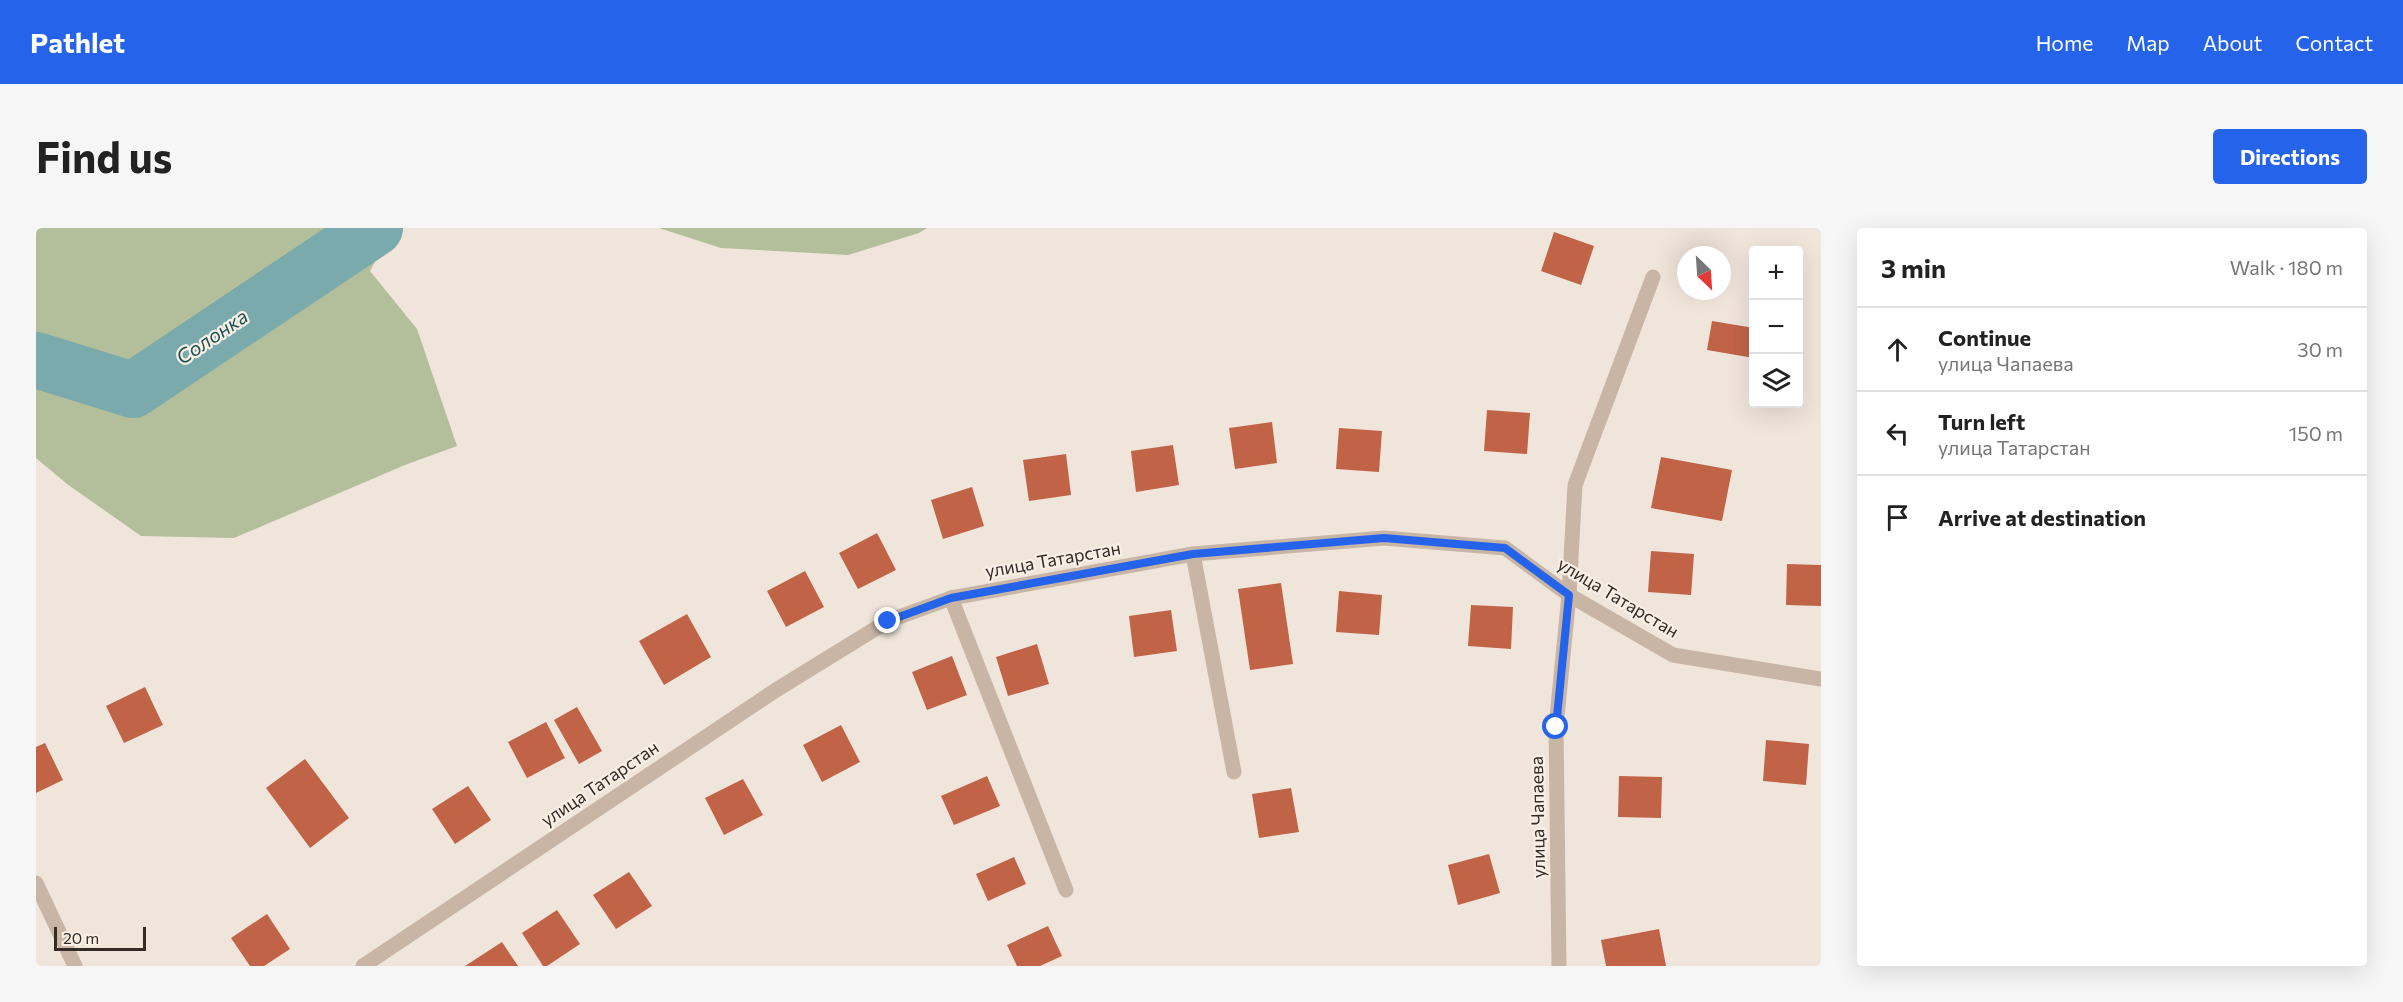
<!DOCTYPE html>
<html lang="en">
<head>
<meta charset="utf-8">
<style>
	body { margin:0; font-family:Commissioner,sans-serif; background:#f6f6f6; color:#222 }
	.controls { position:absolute; right:18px; top:18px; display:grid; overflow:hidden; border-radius:6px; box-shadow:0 6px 24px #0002 }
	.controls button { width:54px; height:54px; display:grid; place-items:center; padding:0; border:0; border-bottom:2px solid #e0e0e0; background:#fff; color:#222; font:30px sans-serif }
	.compass { position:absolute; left:1641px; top:18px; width:54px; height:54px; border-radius:50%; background:#fff; box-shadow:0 6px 24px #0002; rotate:155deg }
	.scale { position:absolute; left:18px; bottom:15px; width:92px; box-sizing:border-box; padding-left:6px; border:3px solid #342b27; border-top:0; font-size:16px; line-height:21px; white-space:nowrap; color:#342b27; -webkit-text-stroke:4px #f8f0e6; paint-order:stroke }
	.stop { position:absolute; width:18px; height:18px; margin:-14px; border:4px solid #2563eb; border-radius:50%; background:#fff }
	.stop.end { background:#2563eb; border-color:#fff; box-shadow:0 2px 6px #0008 }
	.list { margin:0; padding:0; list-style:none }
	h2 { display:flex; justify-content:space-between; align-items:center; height:78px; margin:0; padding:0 24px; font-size:26px }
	h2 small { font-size:20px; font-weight:400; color:#767676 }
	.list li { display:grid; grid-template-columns:39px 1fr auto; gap:18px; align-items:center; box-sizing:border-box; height:84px; padding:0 24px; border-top:2px solid #e0e0e0 }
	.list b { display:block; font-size:22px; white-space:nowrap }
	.list p { margin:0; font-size:20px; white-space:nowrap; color:#767676 }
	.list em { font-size:20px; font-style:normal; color:#767676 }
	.icon { flex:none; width:33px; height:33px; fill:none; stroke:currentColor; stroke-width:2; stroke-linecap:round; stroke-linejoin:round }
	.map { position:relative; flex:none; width:1785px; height:738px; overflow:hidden; border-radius:6px }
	header { display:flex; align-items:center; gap:36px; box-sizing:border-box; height:84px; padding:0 30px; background:#2563eb; color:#fff }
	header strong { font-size:28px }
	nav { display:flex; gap:33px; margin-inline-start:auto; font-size:21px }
	.intro { display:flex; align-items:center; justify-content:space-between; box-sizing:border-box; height:144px; padding:0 36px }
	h1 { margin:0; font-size:42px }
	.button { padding:15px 27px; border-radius:6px; background:#2563eb; color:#fff; font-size:21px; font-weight:700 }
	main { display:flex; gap:36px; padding:0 36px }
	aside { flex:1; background:#fff; border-radius:6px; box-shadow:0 6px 24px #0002 }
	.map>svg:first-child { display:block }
</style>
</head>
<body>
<header>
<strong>Pathlet</strong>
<nav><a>Home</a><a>Map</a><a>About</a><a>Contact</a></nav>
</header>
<div class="intro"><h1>Find us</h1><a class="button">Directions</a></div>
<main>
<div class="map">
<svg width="1785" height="738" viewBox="0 0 1785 738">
	<rect width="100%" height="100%" fill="#f0e5da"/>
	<path fill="#b3be9b" d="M0,0H357L334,43L381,101L421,218L369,237L198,310L105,308L31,256L0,230Z
		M623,0H891L883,5L812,27L685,20Z"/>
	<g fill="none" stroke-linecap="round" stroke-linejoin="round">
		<path stroke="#7aaaac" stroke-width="56" d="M0,132L97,162L339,0"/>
	</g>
	<path fill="#c16347" d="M1518,4L1558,18L1545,57L1505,43Z
		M1676,93L1718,100V130L1671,122Z
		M1451,182L1494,185L1491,226L1448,223Z
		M1236,194L1241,235L1199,241L1193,200Z
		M1303,200L1346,203L1343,244L1300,241Z
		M1137,217L1143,257L1100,264L1095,223Z
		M1030,226L1035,267L993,273L987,232Z
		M1625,229L1696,242L1686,293L1615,280Z
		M936,259L948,298L907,311L895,272Z
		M841,305L860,342L822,361L803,325Z
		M1615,323L1658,326L1655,367L1612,364Z
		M1751,336L1785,337V378L1750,377Z
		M769,343L788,379L750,399L731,363Z
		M1245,355L1257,436L1214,442L1202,361Z
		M1303,363L1346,367L1343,407L1300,404Z
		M1435,377L1477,379L1475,421L1432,418Z
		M1135,382L1141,423L1098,429L1093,388Z
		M651,386L675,429L628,457L603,413Z
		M1001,416L1013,456L972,468L960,429Z
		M916,428L931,467L891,482L876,444Z
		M109,459L127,497L88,515L70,478Z
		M541,479L566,523L543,536L518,492Z
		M510,494L529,530L491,550L472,514Z
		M805,497L824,534L786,554L767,517Z
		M1730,512L1773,516L1770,557L1727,553Z
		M9,515L27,552L0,565V519Z
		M269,531L313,590L274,620L230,560Z
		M951,548L964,578L918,597L905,568Z
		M1583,548L1626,549L1625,590L1582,589Z
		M707,551L727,587L688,607L669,570Z
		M432,558L455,592L419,616L396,581Z
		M1255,560L1263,604L1223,610L1216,566Z
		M1453,626L1464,665L1422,677L1412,637Z
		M978,629L990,656L952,673L940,646Z
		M593,644L616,678L580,701L557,667Z
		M521,682L544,716L511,738H507L486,705Z
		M231,686L254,721L228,738H214L195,710Z
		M1012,698L1026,728L1004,738H981L971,717Z
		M1623,701L1630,738H1570L1565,712Z
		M466,714L482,738H429Z"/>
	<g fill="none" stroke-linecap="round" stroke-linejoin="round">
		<path stroke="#c8b5a6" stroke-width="15" d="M1157,326L1198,544
			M1533,367L1539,257L1617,49
			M915,370L1030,662"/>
		<path stroke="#c8b5a6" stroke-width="15" d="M0,655L39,738
			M327,738L740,462L852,393L915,370L1157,326L1348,310L1469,320L1533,367L1637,427L1785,451
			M1523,738L1520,499L1533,367"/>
	</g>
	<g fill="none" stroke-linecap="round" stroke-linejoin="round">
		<path stroke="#2563eb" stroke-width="8" d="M852,393L915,370L1157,326L1348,310L1469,320L1533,367L1520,499"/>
	</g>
	<g text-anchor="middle" stroke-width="4.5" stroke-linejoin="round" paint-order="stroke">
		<g font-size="18" fill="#342b27" stroke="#f8f0e6">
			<text transform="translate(1017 332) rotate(-10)" y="6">улица Татарстан</text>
			<text transform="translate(1582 370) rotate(31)" y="6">улица Татарстан</text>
			<text transform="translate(564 556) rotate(-34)" y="6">улица Татарстан</text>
			<text transform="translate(1502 589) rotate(-91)" y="6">улица Чапаева</text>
		</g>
		<g font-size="20" font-style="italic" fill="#1e5154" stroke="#f8f0e6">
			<text transform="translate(176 109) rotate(-34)" y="7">Солонка</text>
		</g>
	</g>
</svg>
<div class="controls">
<button>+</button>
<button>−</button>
<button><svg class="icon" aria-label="layers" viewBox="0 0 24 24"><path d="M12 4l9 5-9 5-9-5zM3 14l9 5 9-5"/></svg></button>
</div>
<svg class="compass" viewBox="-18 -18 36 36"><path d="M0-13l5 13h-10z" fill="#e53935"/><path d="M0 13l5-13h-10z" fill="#767676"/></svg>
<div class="scale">20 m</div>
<div class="stop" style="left:1520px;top:499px"></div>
<div class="stop end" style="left:852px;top:393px"></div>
</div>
<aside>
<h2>3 min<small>Walk · 180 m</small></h2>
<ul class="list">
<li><svg class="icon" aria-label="ahead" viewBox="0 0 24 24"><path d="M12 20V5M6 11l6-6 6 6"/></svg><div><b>Continue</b><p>улица Чапаева</p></div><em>30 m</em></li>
<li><svg class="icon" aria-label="left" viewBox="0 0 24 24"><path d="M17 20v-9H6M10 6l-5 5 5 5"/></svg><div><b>Turn left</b><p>улица Татарстан</p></div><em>150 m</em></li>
<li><svg class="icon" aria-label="arrive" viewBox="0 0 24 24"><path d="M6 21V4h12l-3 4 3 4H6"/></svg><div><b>Arrive at destination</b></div></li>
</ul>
</aside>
</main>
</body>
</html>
